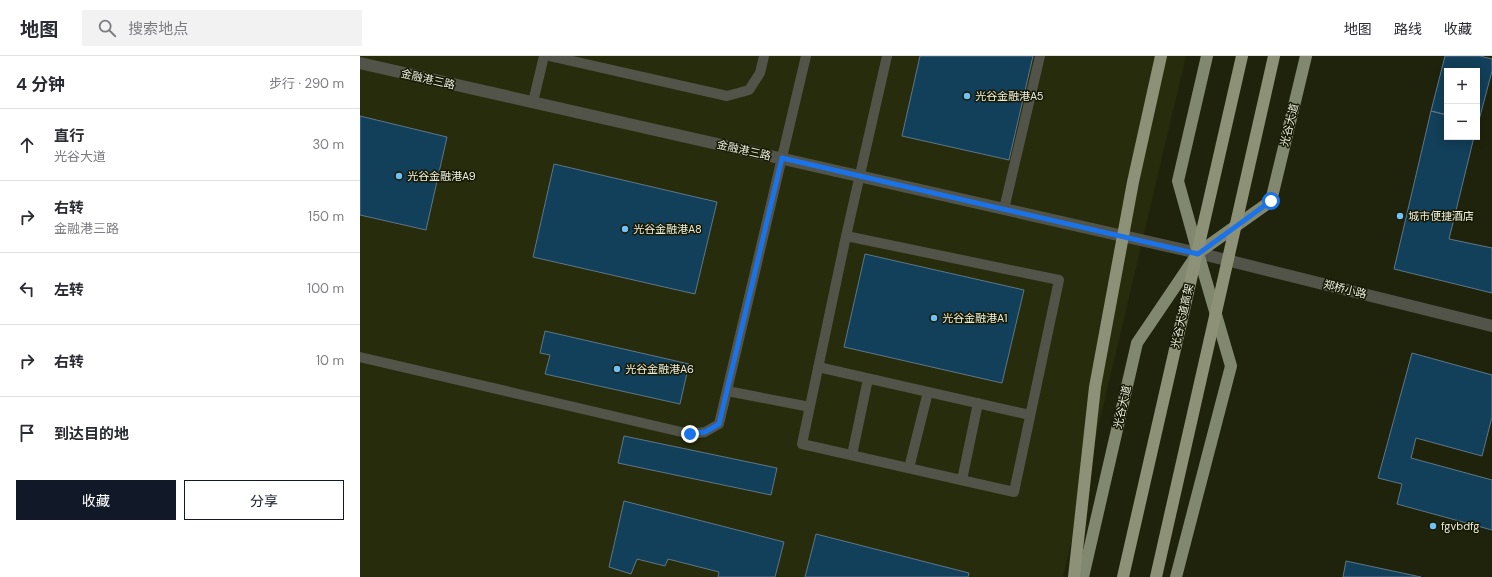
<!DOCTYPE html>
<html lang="zh">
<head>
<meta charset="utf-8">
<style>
	body { margin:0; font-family:"DM Sans","Noto Sans SC",sans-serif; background:#f2f2f3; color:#2b2b33 }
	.controls { position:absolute; right:12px; top:12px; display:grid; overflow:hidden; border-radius:0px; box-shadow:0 2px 10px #0003 }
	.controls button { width:36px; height:36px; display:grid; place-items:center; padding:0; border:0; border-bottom:1px solid #e1e1e2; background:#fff; color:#2b2b33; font:20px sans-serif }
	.stop { position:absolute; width:12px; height:12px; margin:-9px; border:3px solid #1a73e8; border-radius:50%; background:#fff }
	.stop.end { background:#1a73e8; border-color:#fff; box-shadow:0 1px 4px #0008 }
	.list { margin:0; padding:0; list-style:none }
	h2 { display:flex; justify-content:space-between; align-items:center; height:52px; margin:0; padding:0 16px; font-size:17px }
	h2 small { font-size:13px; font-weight:400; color:#7c7c81 }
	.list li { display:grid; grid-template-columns:26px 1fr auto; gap:12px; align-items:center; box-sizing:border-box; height:72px; padding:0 16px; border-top:1px solid #e1e1e2 }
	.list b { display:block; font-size:15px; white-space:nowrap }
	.list p { margin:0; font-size:13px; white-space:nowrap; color:#7c7c81 }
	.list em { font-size:13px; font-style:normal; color:#7c7c81 }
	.actions { display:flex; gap:8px; padding:12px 16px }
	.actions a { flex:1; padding:9px 0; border:1px solid #111827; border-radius:0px; text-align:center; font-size:14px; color:#111827 }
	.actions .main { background:#111827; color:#fff }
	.icon { flex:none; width:22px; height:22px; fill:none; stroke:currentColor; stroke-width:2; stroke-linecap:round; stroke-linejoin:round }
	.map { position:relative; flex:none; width:1132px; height:521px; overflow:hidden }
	header { display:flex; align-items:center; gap:24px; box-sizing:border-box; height:56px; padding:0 20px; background:#fff; border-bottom:1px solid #e1e1e2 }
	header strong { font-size:19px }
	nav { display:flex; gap:22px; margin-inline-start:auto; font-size:14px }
	.search { width:280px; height:36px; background:#f2f2f3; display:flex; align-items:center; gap:10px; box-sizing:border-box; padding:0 14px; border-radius:0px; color:#7c7c81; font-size:15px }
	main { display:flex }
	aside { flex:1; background:#fff }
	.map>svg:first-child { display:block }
</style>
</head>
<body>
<header>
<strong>地图</strong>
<div class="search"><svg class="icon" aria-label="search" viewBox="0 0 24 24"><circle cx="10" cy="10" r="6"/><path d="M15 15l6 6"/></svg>搜索地点</div>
<nav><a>地图</a><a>路线</a><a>收藏</a></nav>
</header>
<main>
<aside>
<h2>4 分钟<small>步行 · 290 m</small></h2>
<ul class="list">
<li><svg class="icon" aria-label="ahead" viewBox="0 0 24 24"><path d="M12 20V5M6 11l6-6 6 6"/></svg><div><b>直行</b><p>光谷大道</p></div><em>30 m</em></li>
<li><svg class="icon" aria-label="right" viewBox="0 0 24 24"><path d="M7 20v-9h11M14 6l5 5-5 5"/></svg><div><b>右转</b><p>金融港三路</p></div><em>150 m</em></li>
<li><svg class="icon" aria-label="left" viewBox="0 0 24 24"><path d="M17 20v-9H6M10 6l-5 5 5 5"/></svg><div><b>左转</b></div><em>100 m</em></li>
<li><svg class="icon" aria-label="right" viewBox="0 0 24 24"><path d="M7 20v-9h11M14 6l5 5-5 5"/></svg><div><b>右转</b></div><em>10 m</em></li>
<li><svg class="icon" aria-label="arrive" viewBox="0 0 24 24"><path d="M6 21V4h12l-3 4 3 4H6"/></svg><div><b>到达目的地</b></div></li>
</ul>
<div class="actions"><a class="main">收藏</a><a>分享</a></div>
</aside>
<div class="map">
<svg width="1132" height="521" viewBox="0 0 1132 521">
	<rect width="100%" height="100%" fill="#1f230b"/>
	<path fill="#272c0c" d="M0,0H826L703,521H0Z"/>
	<path fill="#123f59" stroke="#5e7788" d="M560,0H673L649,104L542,80Z
		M1085,0H1120L1132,3V15L1118,68L1117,15H1087V59L1071,55Z
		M1071,55L1087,59V81H1114L1089,183L1132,192V237L1034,213Z
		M0,60L87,81L66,174L0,159Z
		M194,108L357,146L335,238L173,201Z
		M505,198L664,234L642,327L484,291Z
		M185,275L329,308L320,348L185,318L190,299L180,297Z
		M1052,297L1132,319V361L1122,400L1056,382L1051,402L1132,424V474L1037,448L1042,428L1018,422Z
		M264,380L417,412L411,439L258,407Z
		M264,445L424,486L415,521H358L359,516L308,503L305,510L277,503L271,518L249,511Z
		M456,478L609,517L608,521H445Z
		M986,505L1061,521H983Z"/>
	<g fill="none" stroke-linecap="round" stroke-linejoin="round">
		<path stroke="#525449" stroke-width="10" d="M190,0L367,40L389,34L400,17L404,0
			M173,46L184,0
			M644,153L680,0
			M486,180L699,224L654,436L442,388L486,180L527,0
			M0,301L330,378L345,376L359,368L446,0
			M458,311L670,359
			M367,335L450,351
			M492,399L508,323
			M549,412L568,336
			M602,424L618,347"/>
		<path stroke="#525449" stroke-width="12" d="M0,7L838,197L1132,270"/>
		<path stroke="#828770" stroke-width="12" d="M723,521L777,287L838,197L818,125L847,0
			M816,521L871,310L838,197L911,145L946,0"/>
		<path stroke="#8c9178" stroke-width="12" d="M714,521L735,331L773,126L801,0
			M763,521L882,0
			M796,521L914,0"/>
	</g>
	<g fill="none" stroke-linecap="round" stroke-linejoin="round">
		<path stroke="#1a73e8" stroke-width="5" d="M330,378L345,376L359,368L422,102L838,198L911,145"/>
	</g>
	<g fill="#72c1f5" stroke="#161903" stroke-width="1.5">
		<circle cx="607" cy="40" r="4"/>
		<circle cx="39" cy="120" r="4"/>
		<circle cx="1040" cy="160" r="4"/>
		<circle cx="265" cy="173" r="4"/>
		<circle cx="574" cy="262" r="4"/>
		<circle cx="257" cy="313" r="4"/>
		<circle cx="1073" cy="470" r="4"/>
	</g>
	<g text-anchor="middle" stroke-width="3" stroke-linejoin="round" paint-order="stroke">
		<g font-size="11" fill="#ebeedf" stroke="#161903">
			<text transform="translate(68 23) rotate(13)" y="4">金融港三路</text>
			<text transform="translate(929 69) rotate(-76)" y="4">光谷大道</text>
			<text transform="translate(384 94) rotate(13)" y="4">金融港三路</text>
			<text transform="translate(985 233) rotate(14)" y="4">郑桥小路</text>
			<text transform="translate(822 260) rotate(-77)" y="4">光谷大道高架</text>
			<text transform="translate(762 351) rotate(-77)" y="4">光谷大道</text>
		</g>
		<g font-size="11" fill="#ebeedf" stroke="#161903" text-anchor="start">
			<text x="615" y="44">光谷金融港A5</text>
			<text x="47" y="124">光谷金融港A9</text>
			<text x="1048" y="164">城市便捷酒店</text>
			<text x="273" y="177">光谷金融港A8</text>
			<text x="582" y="266">光谷金融港A1</text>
			<text x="265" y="317">光谷金融港A6</text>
			<text x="1081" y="474">fgvbdfg</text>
		</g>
	</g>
</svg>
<div class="controls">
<button>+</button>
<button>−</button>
</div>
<div class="stop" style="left:911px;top:145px"></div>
<div class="stop end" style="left:330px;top:378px"></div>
</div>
</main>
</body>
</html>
